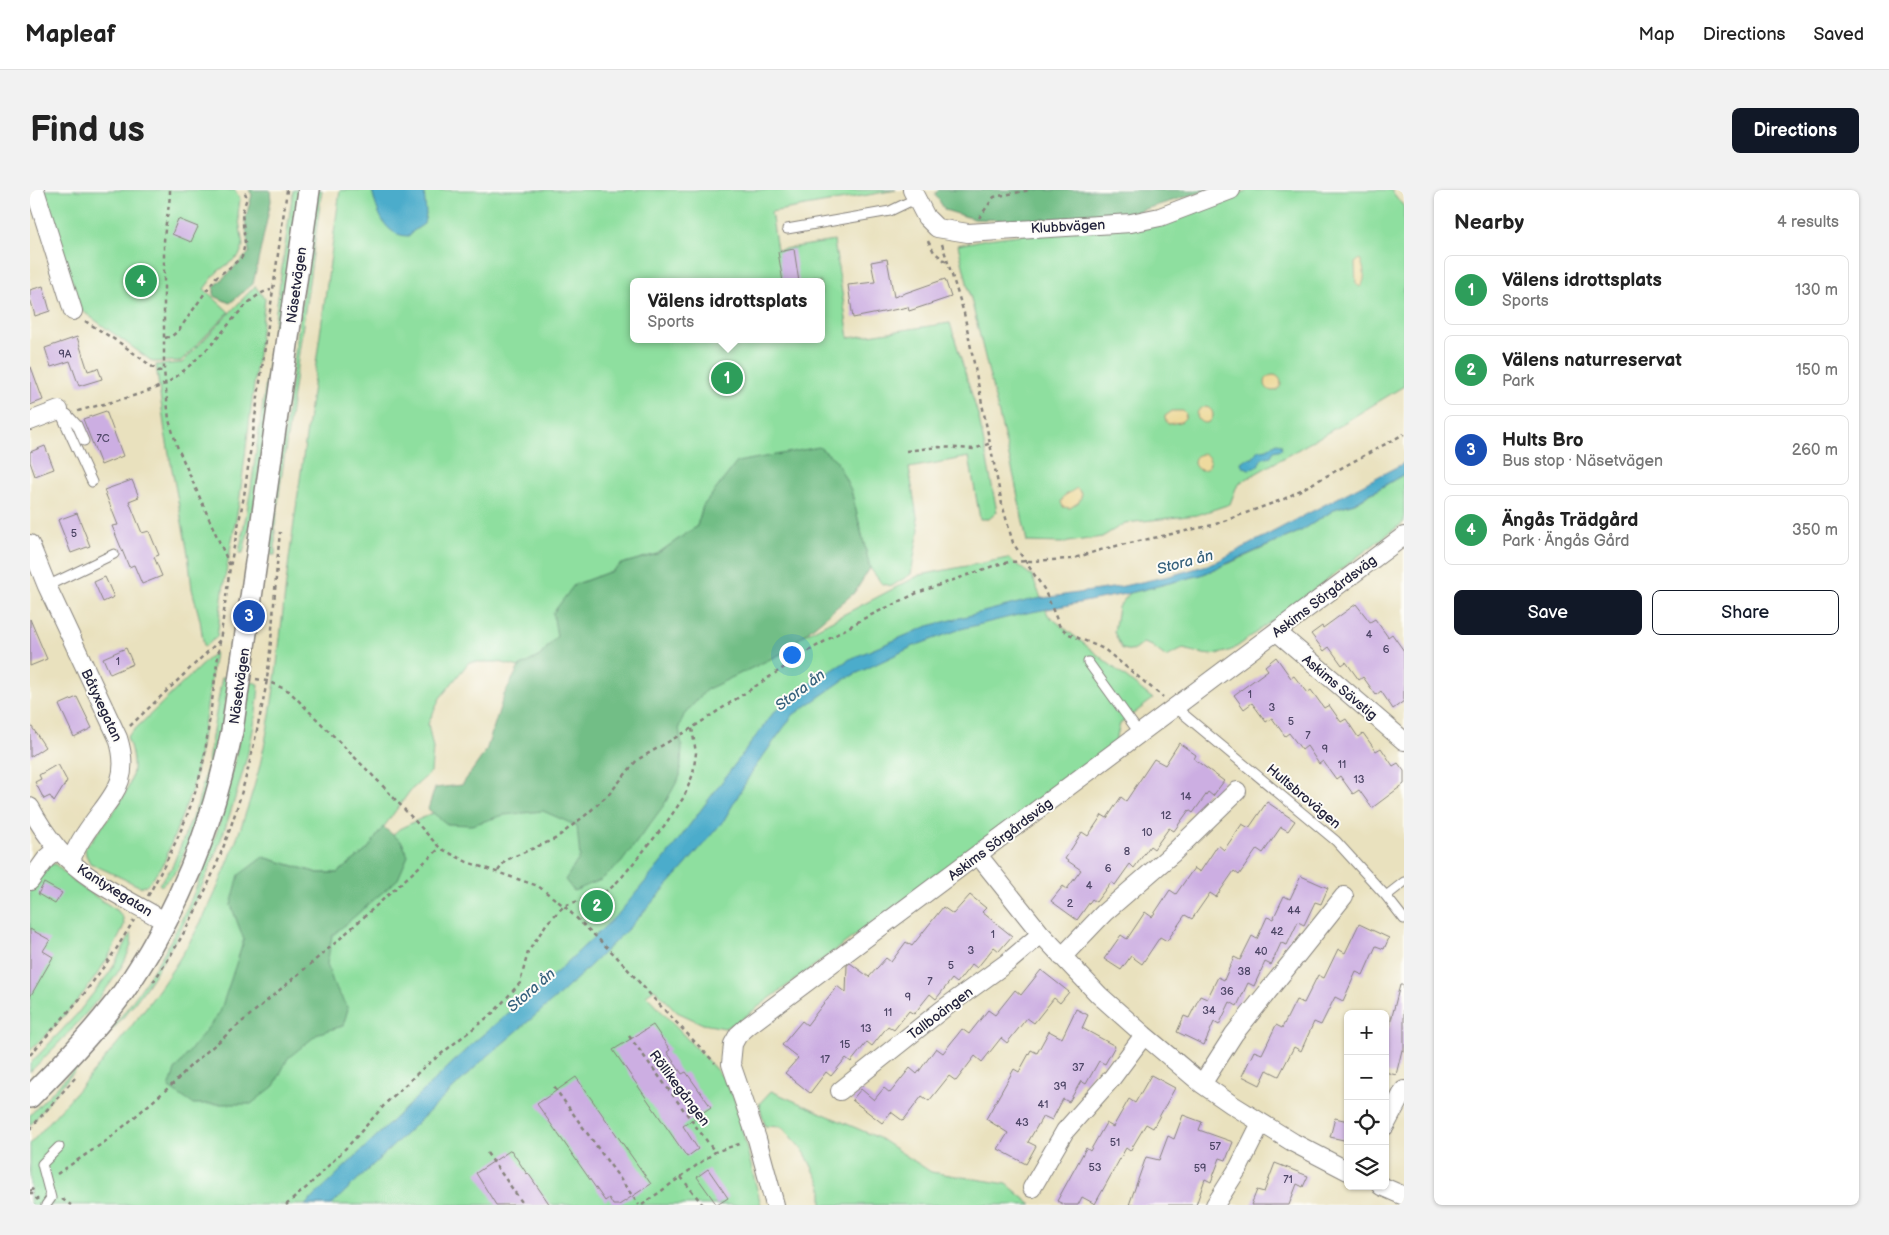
<!DOCTYPE html>
<html lang="en">
<head>
<meta charset="utf-8">
<style>
	body { margin:0; font-family:"Balsamiq Sans",sans-serif; background:#f2f2f2; color:#222 }
	.controls { position:absolute; right:15px; bottom:15px; display:grid; overflow:hidden; border-radius:8px; box-shadow:0 1px 4px #0004 }
	.controls button { width:45px; height:45px; display:grid; place-items:center; padding:0; border:0; border-bottom:1px solid #e0e0e0; background:#fff; color:#222; font:25px sans-serif }
	.you { position:absolute; left:761px; top:464px; width:18px; height:18px; margin:-12px; border:4px solid #fff; border-radius:50%; background:#1a73e8; box-shadow:0 0 0 8px #1a73e833 }
	.badge { display:grid; place-items:center; width:32px; height:32px; border-radius:50%; background:#111827; color:#fff; font-size:16px; font-weight:700 }
	.pin { position:absolute; translate:-50% -50%; border:2px solid #fff; box-shadow:0 1px 5px #0006 }
	.popup { position:absolute; left:600px; top:88px; width:195px; height:65px; box-sizing:border-box; display:grid; place-content:center; border-radius:8px; background:#fff; filter:drop-shadow(0 1px 4px #0005); font-size:16px; white-space:nowrap; color:#767676 }
	.popup b { font-size:19px; color:#222 }
	.popup::after { content:''; position:absolute; left:50%; top:100%; margin-left:-10px; border:10px solid transparent; border-top-color:#fff }
	.list { margin:0; padding:0; list-style:none }
	h2 { display:flex; justify-content:space-between; align-items:center; height:65px; margin:0; padding:0 20px; font-size:21px }
	h2 small { font-size:16px; font-weight:400; color:#767676 }
	.list li { display:grid; grid-template-columns:32px 1fr auto; gap:15px; align-items:center; box-sizing:border-box; height:70px; margin:0 10px 10px; padding:0 10px; border:1px solid #e0e0e0; border-radius:8px }
	.list b { display:block; font-size:19px; white-space:nowrap }
	.list p { margin:0; font-size:16px; white-space:nowrap; color:#767676 }
	.list em { font-size:16px; font-style:normal; color:#767676 }
	.actions { display:flex; gap:10px; padding:15px 20px }
	.actions a { flex:1; padding:11px 0; border:1px solid #111827; border-radius:8px; text-align:center; font-size:18px; color:#111827 }
	.actions .main { background:#111827; color:#fff }
	.icon { flex:none; width:28px; height:28px; fill:none; stroke:currentColor; stroke-width:2; stroke-linecap:round; stroke-linejoin:round }
	.map { position:relative; flex:none; width:1374px; height:1015px; overflow:hidden; border-radius:8px }
	header { display:flex; align-items:center; gap:30px; box-sizing:border-box; height:70px; padding:0 25px; background:#fff; border-bottom:1px solid #e0e0e0 }
	header strong { font-size:24px }
	nav { display:flex; gap:28px; margin-inline-start:auto; font-size:18px }
	.intro { display:flex; align-items:center; justify-content:space-between; box-sizing:border-box; height:120px; padding:0 30px }
	h1 { margin:0; font-size:35px }
	.button { padding:12px 22px; border-radius:8px; background:#111827; color:#fff; font-size:18px; font-weight:700 }
	main { display:flex; gap:30px; padding:0 30px }
	aside { flex:1; background:#fff; border-radius:8px; box-shadow:0 1px 4px #0004 }
	.map>svg:first-child { display:block }
</style>
</head>
<body>
<header>
<strong>Mapleaf</strong>
<nav><a>Map</a><a>Directions</a><a>Saved</a></nav>
</header>
<div class="intro"><h1>Find us</h1><a class="button">Directions</a></div>
<main>
<div class="map">
<svg width="1374" height="1015" viewBox="0 0 1374 1015">
	<rect width="100%" height="100%" fill="#fdfcf7"/>
	<filter id="ink" filterUnits="userSpaceOnUse"><feTurbulence type="fractalNoise" baseFrequency=".02" numOctaves="2"/><feDisplacementMap in="SourceGraphic" scale="10" xChannelSelector="R" yChannelSelector="G"/><feConvolveMatrix kernelMatrix="1 2 1 2 8 2 1 2 1" color-interpolation-filters="sRGB"/></filter>
	<filter id="wash" filterUnits="userSpaceOnUse"><feTurbulence type="fractalNoise" baseFrequency=".0096" numOctaves="4" result="noise"/><feDisplacementMap in="SourceGraphic" scale="20" xChannelSelector="R" yChannelSelector="G"/><feGaussianBlur stdDeviation="1.12" result="paint"/><feColorMatrix in="noise" values="0 0 0 0 0 0 0 0 0 0 0 0 0 0 0 0 0 1.4 0 .05"/><feComposite in="paint" operator="in"/></filter>
	<g filter="url(#wash)">
		<rect width="100%" height="100%" fill="#e9e1be"/>
		<path fill="#8edf9f" stroke="#58806d" fill-rule="evenodd" d="M13,0H205L210,9L208,24L213,56L209,66L187,82L174,99L199,122L151,171L123,172L51,120Z
			M263,0H269L224,316L213,363H209L221,298Z
			M287,0H292L250,297L245,339V365H241V340Z
			M310,0H866L741,22L747,60L804,51L819,148L920,133L949,228L967,322L959,329H950L939,267L879,278L889,339L881,384L862,396L852,394L840,378L821,300L686,301L673,316L667,336L627,364L591,374L582,381L544,395L527,446L510,466L489,477L469,472H439L410,508L398,534L403,558L401,582L380,601L337,660L307,683H288L233,667L201,715L214,749L200,796L369,639L745,460L890,385L978,368L1002,386L1018,425L1123,509L1090,534L1085,554L709,831L695,838L673,834L647,822L625,799L616,805L692,886L704,908L731,1015H0V954C67,878 138,803 182,710C201,668 217,623 229,579C246,511 250,438 259,369C276,246 293,123 310,0ZM603,92H791V149H603Z
			M1218,0H1361L1374,17V196L1302,240L1211,292L1206,298L1200,314L1167,325L1095,333L1072,347L1032,353L997,352L984,287L928,55L957,49L1162,23Z
			M225,96L235,109L209,313L194,393L187,447L174,457L170,430L162,399L158,364L135,242L126,175L152,173Z
			M1374,284V332L1204,459C1181,468 1177,465 1153,459L1136,467L1122,456L1113,453L1103,461L1092,459L1084,442L1088,417L1100,403L1171,385L1209,369L1271,341L1307,318L1325,313Z
			M185,462L172,550L163,597L133,675L118,694L111,697L60,673L56,665L55,658C64,647 73,636 82,624C101,597 110,580 97,547Z
			M192,487L199,488L190,552L177,604L148,678L142,686L131,696L129,694L142,677L168,613L177,577Z
			M218,491L229,494C227,532 217,569 206,605C184,676 154,742 112,803C87,838 56,868 28,900C18,912 10,924 0,936V925C27,896 55,869 81,839C133,776 171,700 193,621C205,579 211,534 218,491Z
			M25,674L48,695L88,721L93,728L94,735C75,783 37,825 0,861V699L19,675Z
			M101,743C110,775 23,859 0,882V874L47,824L80,782Z
			M741,901L849,948L901,982L977,994L1002,1015H792V997L775,963L752,937L735,936L729,914Z"/>
		<path fill="#72be86" stroke="#4a7060" d="M219,0H240L241,11L223,94L200,113L184,106V97L219,63L215,30L222,5Z
			M908,0H1179L1091,26L984,30L944,29L915,20L905,4Z
			M789,257L806,270L821,300L840,378L825,402L751,464L676,500L654,525L649,537L652,558L650,586L634,615L591,673L571,690L544,701L535,690L550,667L547,636L513,621L474,625L442,635L417,634L398,619L405,598L432,595L456,561L474,505L489,477L510,466L527,446L523,423L544,395L582,381L591,374L627,364L667,336L673,316L707,272Z
			M353,637L372,652L378,666L368,689L302,746L297,774L303,792L318,819L313,836L289,843L258,868L244,896L221,914H163L139,898L145,880L190,822L214,750L201,715L209,685L233,667L288,683H307L337,660Z"/>
		<path fill="#eeda9e" stroke="#887e6c" d="M1330,69C1334,77 1337,91 1330,97L1326,94L1325,73Z
			M1235 193a8 8 0 1 1 16 0a8 8 0 1 1-16 0Z
			M1167 225a8 8 0 1 1 16 0a8 8 0 1 1-16 0Z
			M1142,221H1153L1156,224L1155,228L1151,232L1138,234L1135,229V226Z
			M1164 272a8 8 0 1 1 16 0a8 8 0 1 1-16 0Z
			M1047,298L1052,304L1049,312L1040,318L1033,317L1031,312L1034,306Z"/>
		<path fill="#4caccb" stroke="#376783" d="M342,0H394L396,24L394,34L382,42L380,46C354,47 347,21 342,0Z
			M1247,253L1251,254L1252,259L1244,261L1241,266L1232,268L1227,277L1219,279L1212,276L1211,272L1215,269L1223,268L1227,261L1237,259Z
			M1374,273V284L1324,313L1307,318L1271,341L1171,385L1100,403L992,424L931,439L884,456L815,489L763,525L723,580L694,630L654,677L600,737L534,801L452,871L301,1015H275L443,853L528,781L590,722L635,668L744,522L780,494L820,469L898,436L1000,410L1089,397L1143,385L1184,373Z"/>
		<g id="blocks">
			<path fill="#ccaee2" d="M148,29L168,37L161,52L142,44Z
				M764,59L769,92H753L748,62Z
				M857,69L864,107L915,89L921,107L879,121L878,117L823,128L818,95L845,92L841,72Z
				M13,96L20,121L5,126L0,108V100Z
				M47,147L58,181L68,178L72,189L49,196L40,171L21,177L15,158Z
				M0,177H1L13,210L0,215Z
				M76,221L93,266L71,275L53,229Z
				M15,256L24,279L5,286L0,272V262Z
				M102,290L109,307L99,311L112,343L119,341L129,365L124,367L132,386L112,394L104,375L99,377L82,336L88,335L74,300Z
				M47,323L60,356L41,363L28,330Z
				M75,387L84,407L73,412L64,392Z
				M1326,414L1340,432L1345,429L1358,447L1362,444L1374,461V511L1363,519L1351,501L1346,505L1333,487L1329,490L1316,472L1312,475L1299,457L1294,461L1281,444L1292,436L1293,438Z
				M0,429L17,469L0,476Z
				M96,458L103,474L80,484L73,468Z
				M1246,467L1261,488L1264,486L1277,503L1281,500L1294,518L1299,515L1311,532L1316,529L1328,547L1333,543L1346,561L1351,558L1363,576L1368,573L1374,581V594L1342,618L1329,600L1323,604L1310,586L1306,589L1293,571L1289,574L1277,556L1272,560L1259,543L1255,546L1242,528L1236,532L1222,513L1214,519L1204,505L1238,480L1235,476Z
				M47,507L62,538L44,547L29,515Z
				M0,534L15,557L0,567Z
				M1149,553L1166,565L1164,569L1194,591L1183,606L1178,602L1163,623L1159,620L1144,641L1139,638L1124,659L1120,656L1104,678L1100,674L1085,695L1081,692L1066,712L1062,709L1047,730L1021,711L1033,696L1037,699L1051,680L1035,669L1052,642L1058,646L1072,625L1077,628L1091,607L1096,611L1124,569L1135,575Z
				M28,574L37,591L24,612L20,606L14,609L5,592L11,589L9,585Z
				M1237,612L1265,631L1258,641L1251,637L1233,663L1227,659L1209,685L1204,681L1186,707L1180,703L1162,729L1155,725L1137,751L1130,747L1112,774L1101,766L1091,780L1074,769L1091,745L1097,749L1115,722L1122,727L1140,700L1146,704L1164,678L1170,682L1188,655L1194,660L1212,634L1219,638Z
				M1271,686L1298,698L1291,714L1285,712L1274,735L1268,732L1257,755L1251,753L1241,775L1235,772L1224,796L1218,793L1207,816L1200,812L1189,835L1184,832L1174,855L1147,842L1154,826L1159,828L1170,806L1177,809L1188,787L1194,790L1204,767L1210,770L1222,746L1227,749L1237,727L1243,729L1254,706L1260,709Z
				M14,693L32,703L25,714L8,704Z
				M940,705L956,718L952,722L982,746L969,761L964,757L947,778L942,774L927,793L922,789L906,809L900,804L884,824L879,821L864,840L858,836L842,856L837,852L821,872L816,868L801,886L796,882L780,903L755,883L768,868L752,855L772,831L777,835L807,796L816,803L817,775L820,773L839,787L856,768L861,772L876,752L882,756L913,717L923,724Z
				M1329,734L1359,748L1354,759L1346,756L1333,785L1326,782L1313,811L1305,807L1291,835L1284,832L1271,861L1264,857L1249,886L1237,880L1230,895L1212,886L1224,861L1232,864L1246,835L1252,838L1266,810L1274,813L1288,785L1294,788L1308,759L1315,763Z
				M0,739L20,750L13,761L23,767L0,807Z
				M1011,780L1039,802L1030,813L1024,808L1004,833L997,828L977,853L971,848L952,872L945,866L926,891L919,886L899,911L892,906L873,931L861,922L852,933L822,910L831,899L844,910L854,898L860,903L880,878L887,884L906,858L913,863L932,839L939,844L958,820L965,825L985,800L991,805Z
				M1370,795H1374V861L1372,860L1366,885L1355,882V837L1359,838Z
				M1046,819L1058,825L1052,838L1085,856L1075,874L1069,871L1056,894L1051,891L1039,912L1033,909L1022,930L1013,926L998,952L1006,956L996,974L968,959L978,943L956,929L984,879L989,882L1001,860L1007,863L1019,841L1032,848Z
				M623,835L640,860L637,862L652,884L656,882L681,917L653,936L668,959L657,967L583,860Z
				M1121,885L1145,898L1123,938L1116,934L1100,961L1096,958L1065,1014L1052,1007L1048,1015H1035L1027,1011L1056,958L1060,961L1076,933L1083,937L1099,909L1105,913Z
				M546,887L621,994L589,1015H583L579,1008L575,1011L507,914Z
				M1153,925L1172,932L1169,940L1203,952L1196,970L1190,968L1181,992L1175,989L1166,1015H1099L1116,967L1129,970L1138,946L1144,949Z
				M1305,928L1318,931V951L1300,947Z
				M481,960L497,984L498,983L520,1015H466L446,983Z
				M1245,973L1278,986L1273,997L1267,994L1259,1015H1221L1227,1000L1234,1002Z
				M678,979L698,1008L687,1015L667,987Z"/>
		</g>
	</g>
	<g filter="url(#ink)">
		<use href="#blocks" fill-opacity="0" stroke="#86827c" stroke-width="1"/>
		<g fill="none" stroke-linecap="round" stroke-linejoin="round">
			<defs>
				<path id="service" d="M757,39L860,21L885,9
					M29,220L62,292
					M32,226L37,224L47,235L54,251
					M17,396L84,364
					M1058,472L1110,544
					M1145,517L1306,651L1356,706L1374,729
					M1356,706L1374,692
					M16,1015L21,1008L12,974L29,957"/>
				<path id="minor" d="M5,0L43,121
					M882,0L896,27L907,38L938,43L1101,33L1130,27L1201,0
					M0,231L29,220
					M0,354L17,396L88,548C103,595 78,608 55,644C49,652 45,662 40,671
					M1247,442L1374,551
					M0,617C8,632 17,646 28,659C56,692 100,710 136,732
					M948,665L1011,744L1069,805L1114,845L1172,894L1201,914L1264,953L1318,981
					M0,691L16,669L28,659
					M1032,767L1074,723L1142,664L1207,601
					M1172,894L1204,844L1314,706
					M810,901L913,819L978,772L1011,744
					M1355,936L1374,900
					M1351,996L1374,1006
					M1002,998L1035,941L1082,888L1114,845
					M745,1015L727,949L701,874L703,854L708,845L718,836L1374,346
					M1185,1015L1209,977L1231,933"/>
				<path id="tertiary" d="M0,907C29,878 57,849 82,817C97,799 110,777 122,757C163,686 185,621 202,541L279,0"/>
			</defs>
			<use href="#service" stroke="#86827c" stroke-width="11"/>
			<use href="#minor" stroke="#86827c" stroke-width="20"/>
			<use href="#tertiary" stroke="#86827c" stroke-width="24"/>
			<path stroke="#86827c" stroke-width="2.5" stroke-dasharray="4 4" stroke-linecap="butt" d="M140,0C140,18 134,36 134,54V180L139,230L147,256L200,376
				M949,28L964,7L1000,0
				M898,51L904,62L919,74
				M912,54L934,123L972,314L983,353L1014,399L1030,437L1039,444L1074,459L1133,507
				M55,131L90,153L128,181L134,180
				M135,148L142,146L149,140L186,87L198,79L212,67L215,53L212,23L217,8L214,0
				M48,221C72,214 124,203 143,189C157,179 171,165 183,153C196,139 221,102 241,100
				M876,261L909,257L944,259L961,253
				M226,489L237,491L259,501L351,594L410,658L437,672L508,696L534,716L586,766L625,810L685,873
				M100,536L191,449
				M468,681L476,670L525,649L557,624L580,603L607,570L662,538L785,457L833,429L887,403L966,375L979,372L1041,369L1077,358L1183,335L1254,309L1374,244
				M118,706C144,658 165,616 175,563L200,377L214,306L257,0
				M123,792C177,715 211,623 229,530C232,517 235,503 237,489C243,440 245,391 250,342
				M599,846L685,962
				M0,865L54,804L85,761L104,730
				M524,897L609,1015
				M0,939L45,888
				M457,963L494,1015
				M27,984L79,949L144,893L161,875L304,754L410,658
				M651,987L673,1015
				M0,1001L7,997
				M0,1002L8,1010
				M32,1009L41,1015
				M256,1015L277,997L319,955L357,912L392,879L464,822L490,793L498,762L517,733L534,716L579,700L592,687L634,636L654,607L663,584L666,563L662,538
				M612,1015L685,962L712,953"/>
			<use href="#service" stroke="#fff" stroke-width="9"/>
			<use href="#minor" stroke="#fff" stroke-width="18"/>
			<use href="#tertiary" stroke="#fff" stroke-width="21"/>
		</g>
	</g>
	<g text-anchor="middle" stroke-width="4" stroke-linejoin="round" paint-order="stroke">
		<g font-size="11" fill="#4c4565">
			<text x="35" y="168">9A</text>
			<text x="73" y="252">7C</text>
			<text x="44" y="347">5</text>
			<text x="1339" y="448">4</text>
			<text x="1356" y="463">6</text>
			<text x="88" y="475">1</text>
			<text x="1220" y="508">1</text>
			<text x="1242" y="521">3</text>
			<text x="1261" y="535">5</text>
			<text x="1278" y="549">7</text>
			<text x="1295" y="563">9</text>
			<text x="1312" y="578">11</text>
			<text x="1329" y="593">13</text>
			<text x="1156" y="610">14</text>
			<text x="1136" y="629">12</text>
			<text x="1117" y="646">10</text>
			<text x="1097" y="665">8</text>
			<text x="1078" y="682">6</text>
			<text x="1059" y="699">4</text>
			<text x="1040" y="717">2</text>
			<text x="1264" y="724">44</text>
			<text x="1247" y="745">42</text>
			<text x="963" y="748">1</text>
			<text x="941" y="764">3</text>
			<text x="1231" y="765">40</text>
			<text x="921" y="779">5</text>
			<text x="1214" y="785">38</text>
			<text x="900" y="795">7</text>
			<text x="1197" y="805">36</text>
			<text x="878" y="811">9</text>
			<text x="1179" y="824">34</text>
			<text x="858" y="826">11</text>
			<text x="836" y="842">13</text>
			<text x="815" y="858">15</text>
			<text x="795" y="873">17</text>
			<text x="1048" y="881">37</text>
			<text x="1030" y="900">39</text>
			<text x="1013" y="918">41</text>
			<text x="992" y="936">43</text>
			<text x="1085" y="956">51</text>
			<text x="1185" y="960">57</text>
			<text x="1065" y="981">53</text>
			<text x="1170" y="982">59</text>
			<text x="1258" y="993">71</text>
		</g>
		<g font-size="14" fill="#22223b" stroke="#fdfcf7">
			<text transform="translate(1038 36) rotate(-3)" y="5">Klubbvägen</text>
			<text transform="translate(266 95) rotate(-82)" y="5">Näsetvägen</text>
			<text transform="translate(1294 406) rotate(-37)" y="5">Askims Sörgårdsväg</text>
			<text transform="translate(209 496) rotate(-82)" y="5">Näsetvägen</text>
			<text transform="translate(1310 497) rotate(40)" y="5">Askims Sävstig</text>
			<text transform="translate(72 515) rotate(65)" y="5">Båtyxegatan</text>
			<text transform="translate(1274 606) rotate(40)" y="5">Hultsbrovägen</text>
			<text transform="translate(970 649) rotate(-37)" y="5">Askims Sörgårdsväg</text>
			<text transform="translate(85 700) rotate(32)" y="5">Kantyxegatan</text>
			<text transform="translate(910 823) rotate(-37)" y="5">Tallboängen</text>
			<text transform="translate(650 898) rotate(53)" y="5">Röllikegången</text>
		</g>
		<g font-size="15" font-style="italic" fill="#35607c" stroke="#fdfcf7">
			<text transform="translate(1155 372) rotate(-15)" y="5">Stora ån</text>
			<text transform="translate(770 500) rotate(-37)" y="5">Stora ån</text>
			<text transform="translate(501 800) rotate(-41)" y="5">Stora ån</text>
		</g>
	</g>
</svg>
<div class="controls">
<button>+</button>
<button>−</button>
<button><svg class="icon" aria-label="locate" viewBox="0 0 24 24"><circle cx="12" cy="12" r="6"/><path d="M12 2v4M12 18v4M2 12h4M18 12h4"/></svg></button>
<button><svg class="icon" aria-label="layers" viewBox="0 0 24 24"><path d="M12 4l9 5-9 5-9-5zM3 14l9 5 9-5"/></svg></button>
</div>
<div class="you"></div>
<div class="pin badge" style="left:697px;top:188px;background:#2e9e5b">1</div>
<div class="popup"><b>Välens idrottsplats</b>Sports</div>
<div class="pin badge" style="left:567px;top:716px;background:#2e9e5b">2</div>
<div class="pin badge" style="left:219px;top:426px;background:#1a4fb4">3</div>
<div class="pin badge" style="left:111px;top:91px;background:#2e9e5b">4</div>
</div>
<aside>
<h2>Nearby<small>4 results</small></h2>
<ul class="list">
<li><span class="badge" style="background:#2e9e5b">1</span><div><b>Välens idrottsplats</b><p>Sports</p></div><em>130 m</em></li>
<li><span class="badge" style="background:#2e9e5b">2</span><div><b>Välens naturreservat</b><p>Park</p></div><em>150 m</em></li>
<li><span class="badge" style="background:#1a4fb4">3</span><div><b>Hults Bro</b><p>Bus stop · Näsetvägen</p></div><em>260 m</em></li>
<li><span class="badge" style="background:#2e9e5b">4</span><div><b>Ängås Trädgård</b><p>Park · Ängås Gård</p></div><em>350 m</em></li>
</ul>
<div class="actions"><a class="main">Save</a><a>Share</a></div>
</aside>
</main>
</body>
</html>
